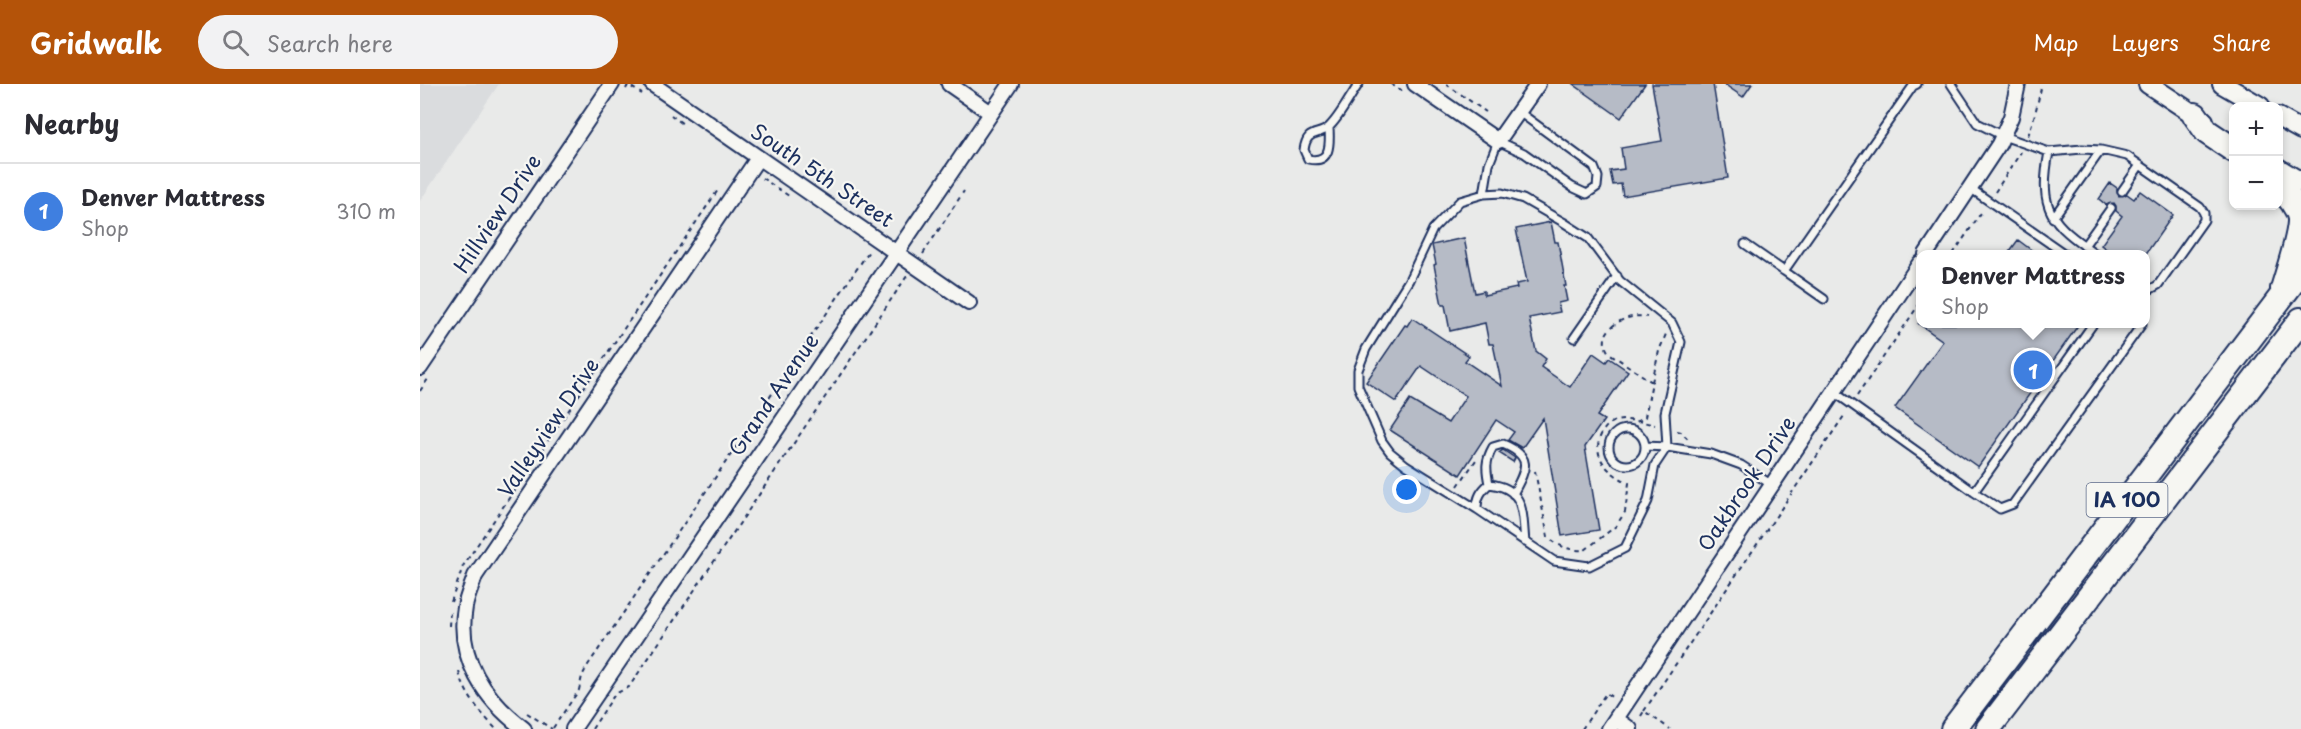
<!DOCTYPE html>
<html lang="en">
<head>
<meta charset="utf-8">
<style>
	body { margin:0; font-family:"Playpen Sans",sans-serif; background:#f2f2f3; color:#2b2b33 }
	.controls { position:absolute; right:18px; top:18px; display:grid; overflow:hidden; border-radius:12px; box-shadow:0 3px 9px #0003 }
	.controls button { width:54px; height:54px; display:grid; place-items:center; padding:0; border:0; border-bottom:2px solid #e1e1e2; background:#fff; color:#2b2b33; font:30px sans-serif }
	.you { position:absolute; left:987px; top:406px; width:21px; height:21px; margin:-15px; border:4px solid #fff; border-radius:50%; background:#1a73e8; box-shadow:0 0 0 9px #1a73e833 }
	.badge { display:grid; place-items:center; width:39px; height:39px; border-radius:50%; background:#b45309; color:#fff; font-size:20px; font-weight:700 }
	.pin { position:absolute; translate:-50% -50%; border:3px solid #fff; box-shadow:0 2px 6px #0006 }
	.popup { position:absolute; left:1496px; top:166px; width:234px; height:78px; box-sizing:border-box; display:grid; place-content:center; border-radius:12px; background:#fff; filter:drop-shadow(0 2px 4px #0005); font-size:20px; white-space:nowrap; color:#7c7c81 }
	.popup b { font-size:22px; color:#2b2b33 }
	.popup::after { content:''; position:absolute; left:50%; top:100%; margin-left:-12px; border:12px solid transparent; border-top-color:#fff }
	.list { margin:0; padding:0; list-style:none }
	h2 { display:flex; justify-content:space-between; align-items:center; height:78px; margin:0; padding:0 24px; font-size:26px }
	h2 small { font-size:20px; font-weight:400; color:#7c7c81 }
	.list li { display:grid; grid-template-columns:39px 1fr auto; gap:18px; align-items:center; box-sizing:border-box; height:96px; padding:0 24px; border-top:2px solid #e1e1e2 }
	.list b { display:block; font-size:22px; white-space:nowrap }
	.list p { margin:0; font-size:20px; white-space:nowrap; color:#7c7c81 }
	.list em { font-size:20px; font-style:normal; color:#7c7c81 }
	.icon { flex:none; width:33px; height:33px; fill:none; stroke:currentColor; stroke-width:2; stroke-linecap:round; stroke-linejoin:round }
	.map { position:relative; flex:none; width:1881px; height:645px; overflow:hidden }
	header { display:flex; align-items:center; gap:36px; box-sizing:border-box; height:84px; padding:0 30px; background:#b45309; color:#fff }
	header strong { font-size:28px }
	nav { display:flex; gap:33px; margin-inline-start:auto; font-size:21px }
	.search { width:420px; height:54px; background:#f2f2f3; display:flex; align-items:center; gap:15px; box-sizing:border-box; padding:0 21px; border-radius:33px; color:#7c7c81; font-size:22px }
	main { display:flex }
	aside { flex:1; background:#fff }
	.map>svg:first-child { display:block }
</style>
</head>
<body>
<header>
<strong>Gridwalk</strong>
<div class="search"><svg class="icon" aria-label="search" viewBox="0 0 24 24"><circle cx="10" cy="10" r="6"/><path d="M15 15l6 6"/></svg>Search here</div>
<nav><a>Map</a><a>Layers</a><a>Share</a></nav>
</header>
<main>
<aside>
<h2>Nearby<small></small></h2>
<ul class="list">
<li><span class="badge" style="background:#3f7fe0">1</span><div><b>Denver Mattress</b><p>Shop</p></div><em>310 m</em></li>
</ul>
</aside>
<div class="map">
<svg width="1881" height="645" viewBox="0 0 1881 645">
	<rect width="100%" height="100%" fill="#e9eae9"/>
	<filter id="ink" filterUnits="userSpaceOnUse"><feTurbulence type="fractalNoise" baseFrequency=".0167" numOctaves="2"/><feDisplacementMap in="SourceGraphic" scale="12" xChannelSelector="R" yChannelSelector="G"/><feConvolveMatrix kernelMatrix="1 2 1 2 8 2 1 2 1" color-interpolation-filters="sRGB"/></filter>
	<g filter="url(#ink)">
		<path fill="#dadcde" d="M0,0H79L0,117Z"/>
		<path fill="#b6bbc6" stroke="#1b2f5e" stroke-width="1.5" d="M1153,0H1225L1201,34Z
			M1232,0H1293L1308,94L1203,112L1201,100L1193,101L1190,87L1204,85L1201,64L1242,57Z
			M1304,0H1332L1323,13Z
			M1690,99L1697,104V109L1699,112L1707,110L1714,115L1720,107L1753,131L1725,171H1694L1681,161L1702,132L1696,127V122L1694,119L1686,121L1679,115Z
			M1131,138L1135,158H1138L1146,202H1144L1147,217L1138,219L1140,228L1109,234L1116,267L1126,275L1121,283L1150,303L1173,269L1186,278L1189,274L1208,287L1177,332L1184,336L1165,363L1179,446L1142,452L1123,334L1102,364L1088,356L1094,348L1076,336L1040,391L970,346L990,316L1028,339L1046,312L1001,282L976,318L946,298L985,241L987,242L992,234L1049,272L1045,277L1082,302L1073,260H1069L1065,239L1030,247L1025,221H1022L1014,181L1016,180L1012,161L1044,154L1055,209L1064,207V211L1097,204L1096,200L1107,198L1096,145Z
			M1598,156L1618,171H1587Z
			M1499,240H1659L1558,383L1475,324L1523,257Z
			M1083,366L1095,374L1093,378L1079,369Z"/>
		<g fill="none" stroke-linecap="round" stroke-linejoin="round">
			<defs>
				<path id="lane" d="M1531,0L1557,39L1583,52L1629,68L1662,65L1681,66L1633,134
					M909,44C910,60 911,80 888,75L884,66C887,44 898,53 909,43C920,33 930,12 939,0
					M1681,66L1707,72L1780,123L1784,129V136L1738,201L1731,205H1726
					M1629,68C1618,126 1631,139 1676,170
					M1550,104L1645,170
					M1702,107L1720,81
					M1064,110L1069,80L1078,57L1104,69L1152,103L1167,110L1177,103L1178,93L1174,83L1099,28
					M1325,160L1364,187
					M1664,162L1691,124
					M1404,215L1364,187L1493,2L1497,0
					M1154,254L1197,192
					M1414,308L1554,408L1673,240
					M1189 363a18 18 0 1 1 36 0a18 18 0 1 1-36 0Z
					M1069,400C1066,385 1065,377 1073,363L1083,360C1114,373 1106,385 1093,410
					M1554,408L1580,425L1593,420L1722,240
					M1057,425L986,381L970,368L962,357L938,302V286L946,265L989,196L1013,145L1040,117L1064,110L1082,109L1103,115L1143,138L1168,154L1200,197L1252,239L1261,258L1245,329L1247,363L1225,362
					M1105,458C1102,429 1106,404 1069,400C1061,407 1057,413 1057,425L1134,477L1169,482L1205,464L1228,417L1235,381L1247,363L1291,370L1321,381L1352,401"/>
				<path id="street" d="M232,0L549,219
					M529,0L571,29
					M995,0L1078,57L1118,0
					M1506,170L1579,60L1591,33L1598,0
					M0,284L192,0
					M1196,635L1210,645
					M104,645C65,616 36,574 45,523C47,512 52,502 55,492L338,74
					M153,645L591,0
					M1189,645L1500,179"/>
				<path id="secondary" d="M1728,0L1784,37
					M1802,0L1840,22
					M1858,33L1881,46
					M1858,84L1881,98"/>
				<path id="highway" d="M1775,31L1787,48L1814,66
					M1858,102C1868,111 1877,121 1880,134C1881,150 1868,188 1863,205
					M1533,645L1881,187
					M1568,645L1881,236"/>
			</defs>
			<use href="#lane" stroke="#1b2f5e" stroke-width="11"/>
			<use href="#street" stroke="#1b2f5e" stroke-width="18"/>
			<use href="#secondary" stroke="#1b2f5e" stroke-width="22"/>
			<use href="#highway" stroke="#1b2f5e" stroke-width="28"/>
			<path stroke="#1b2f5e" stroke-width="2" stroke-dasharray="4.5 4.5" stroke-linecap="butt" d="M971,0L984,9
				M1026,0L1066,28
				M206,5L208,1L222,10
				M251,31L263,40
				M1608,52L1615,30L1622,0
				M342,94L369,112
				M1575,108L1601,68
				M503,170L544,107
				M1533,170L1563,126
				M1232,298L1239,267L1246,250
				M0,307L8,295
				M1437,312L1500,219
				M1217,338L1225,333L1232,298L1189,269C1173,247 1206,228 1227,233
				M1257,347L1261,348L1269,356
				M1115,387L1128,453C1139,463 1151,467 1165,466L1196,442L1205,428L1209,399C1192,391 1174,377 1179,356C1181,349 1186,341 1193,338C1205,333 1223,338 1235,341
				M1038,402L1058,373
				M31,518L43,482L298,106
				M29,542L30,526
				M39,588C45,611 60,628 76,645
				M1224,627L1426,329
				M107,629L132,645
				M1221,632L1224,627L1250,645
				M133,644L159,606L162,592L168,581L449,167
				M172,645L195,610L209,603L487,192
				M1162,645L1186,609L1193,614"/>
			<use href="#lane" stroke="#f6f6f2" stroke-width="7"/>
			<use href="#street" stroke="#f6f6f2" stroke-width="14"/>
			<use href="#secondary" stroke="#f6f6f2" stroke-width="18"/>
			<use href="#highway" stroke="#f6f6f2" stroke-width="24"/>
		</g>
	</g>
	<g text-anchor="middle" stroke-width="4.5" stroke-linejoin="round" paint-order="stroke">
		<rect fill="#f6f6f2" stroke="#5d6b8a" stroke-width="1.5" x="1666.5" y="399" width="81" height="34" rx="4.5"/>
		<g font-size="20" font-weight="bold" fill="#1b2f5e">
			<text x="1707" y="423">IA 100</text>
		</g>
		<g font-size="21" fill="#1b2f5e" stroke="#f6f6f2">
			<text transform="translate(402 92) rotate(34)" y="7">South 5th Street</text>
			<text transform="translate(78 130) rotate(-56)" y="7">Hillview Drive</text>
			<text transform="translate(354 311) rotate(-56)" y="7">Grand Avenue</text>
			<text transform="translate(129 344) rotate(-56)" y="7">Valleyview Drive</text>
			<text transform="translate(1327 400) rotate(-56)" y="7">Oakbrook Drive</text>
		</g>
	</g>
</svg>
<div class="controls">
<button>+</button>
<button>−</button>
</div>
<div class="you"></div>
<div class="pin badge" style="left:1613px;top:286px;background:#3f7fe0">1</div>
<div class="popup"><b>Denver Mattress</b>Shop</div>
</div>
</main>
</body>
</html>
